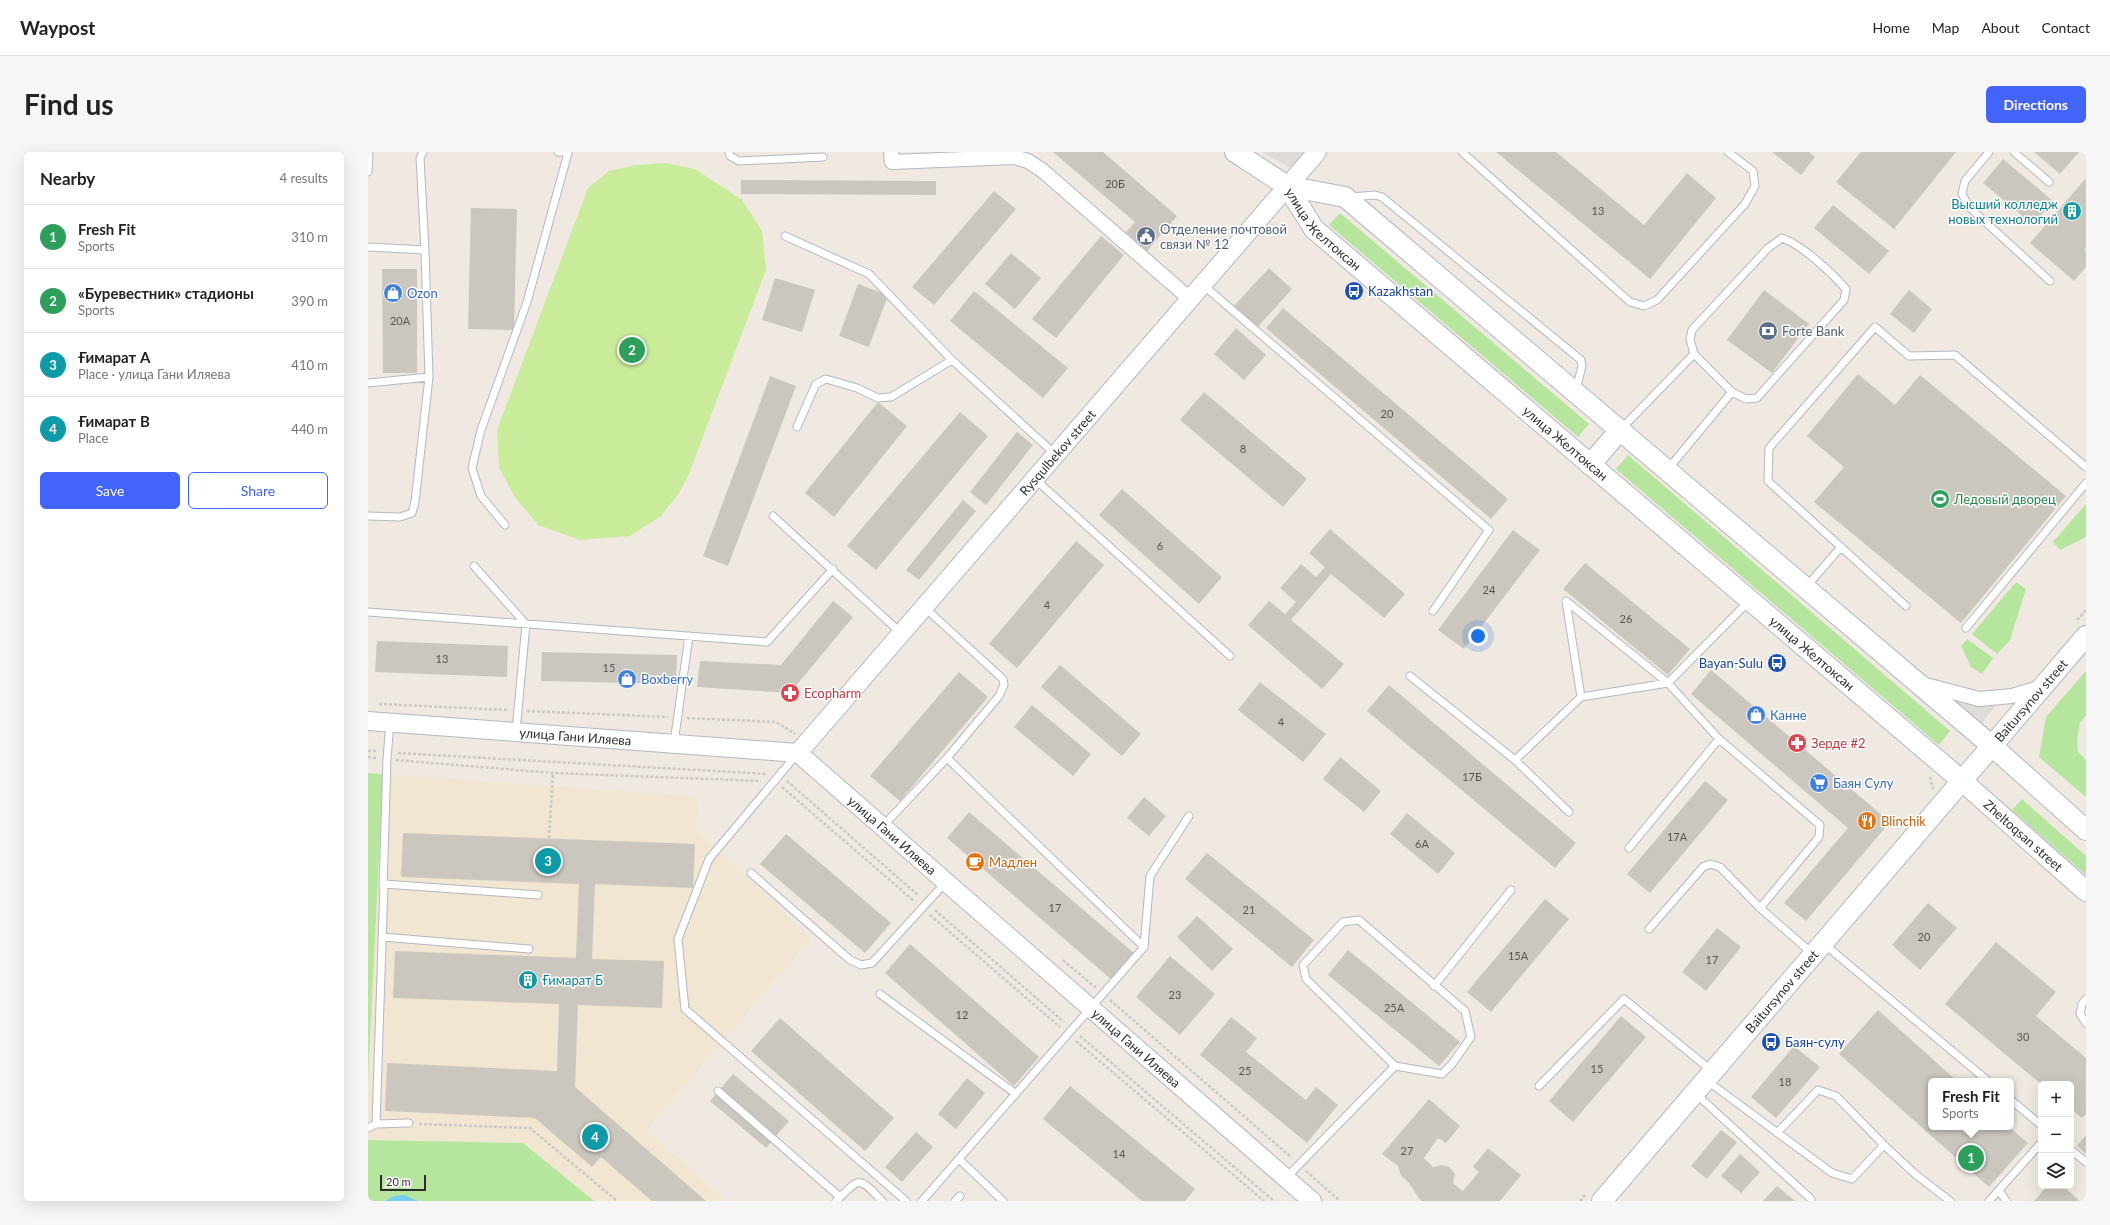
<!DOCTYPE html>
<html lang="en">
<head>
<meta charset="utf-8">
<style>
	body { margin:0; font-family:Lato,sans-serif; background:#f6f6f6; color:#222 }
	.controls { position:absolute; right:12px; bottom:12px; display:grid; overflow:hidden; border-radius:6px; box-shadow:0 4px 16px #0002 }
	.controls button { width:36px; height:36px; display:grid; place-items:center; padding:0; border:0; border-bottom:1px solid #e0e0e0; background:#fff; color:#222; font:20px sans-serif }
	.scale { position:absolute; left:12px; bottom:10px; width:46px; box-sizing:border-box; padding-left:4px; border:2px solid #2e2e2e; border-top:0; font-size:11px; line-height:14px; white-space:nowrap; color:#2e2e2e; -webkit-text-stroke:3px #fff; paint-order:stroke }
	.you { position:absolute; left:1110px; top:484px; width:14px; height:14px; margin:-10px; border:3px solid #fff; border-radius:50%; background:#1a73e8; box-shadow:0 0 0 6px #1a73e833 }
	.badge { display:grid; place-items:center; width:26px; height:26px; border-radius:50%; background:#4264fb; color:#fff; font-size:13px; font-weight:700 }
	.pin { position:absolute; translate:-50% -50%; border:2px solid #fff; box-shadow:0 1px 4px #0006 }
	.popup { position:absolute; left:1560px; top:926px; width:86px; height:52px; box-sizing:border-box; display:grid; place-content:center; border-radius:6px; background:#fff; filter:drop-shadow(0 1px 3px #0005); font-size:13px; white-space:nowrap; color:#767676 }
	.popup b { font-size:15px; color:#222 }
	.popup::after { content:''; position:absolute; left:50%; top:100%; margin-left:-8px; border:8px solid transparent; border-top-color:#fff }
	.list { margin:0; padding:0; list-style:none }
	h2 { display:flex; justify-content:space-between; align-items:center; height:52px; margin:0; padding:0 16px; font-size:17px }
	h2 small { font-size:13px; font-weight:400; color:#767676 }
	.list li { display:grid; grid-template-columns:26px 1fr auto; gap:12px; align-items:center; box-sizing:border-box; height:64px; padding:0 16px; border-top:1px solid #e0e0e0 }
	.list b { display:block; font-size:15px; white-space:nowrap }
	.list p { margin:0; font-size:13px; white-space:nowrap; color:#767676 }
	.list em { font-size:13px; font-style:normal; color:#767676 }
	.actions { display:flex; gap:8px; padding:12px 16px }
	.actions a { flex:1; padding:9px 0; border:1px solid #4264fb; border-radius:6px; text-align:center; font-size:14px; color:#4264fb }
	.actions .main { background:#4264fb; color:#fff }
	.icon { flex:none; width:22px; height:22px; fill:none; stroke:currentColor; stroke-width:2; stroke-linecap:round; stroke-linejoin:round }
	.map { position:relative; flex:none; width:1718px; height:1049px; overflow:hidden; border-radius:6px }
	header { display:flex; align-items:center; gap:24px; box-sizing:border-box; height:56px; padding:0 20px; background:#fff; border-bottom:1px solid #e0e0e0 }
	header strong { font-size:19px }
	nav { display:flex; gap:22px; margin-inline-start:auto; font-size:14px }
	.intro { display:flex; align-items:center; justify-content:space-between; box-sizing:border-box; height:96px; padding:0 24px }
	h1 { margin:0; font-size:28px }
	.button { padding:10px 18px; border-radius:6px; background:#4264fb; color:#fff; font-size:14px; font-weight:700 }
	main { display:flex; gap:24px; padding:0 24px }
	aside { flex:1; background:#fff; border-radius:6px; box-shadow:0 4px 16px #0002 }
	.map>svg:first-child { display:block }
</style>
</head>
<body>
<header>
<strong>Waypost</strong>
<nav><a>Home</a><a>Map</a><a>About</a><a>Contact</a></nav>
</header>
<div class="intro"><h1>Find us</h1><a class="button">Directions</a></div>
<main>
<aside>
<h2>Nearby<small>4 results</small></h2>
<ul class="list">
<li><span class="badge" style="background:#2e9e5b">1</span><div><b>Fresh Fit</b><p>Sports</p></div><em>310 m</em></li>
<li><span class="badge" style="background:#2e9e5b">2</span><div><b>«Буревестник» стадионы</b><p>Sports</p></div><em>390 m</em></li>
<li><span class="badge" style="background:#0f9aa8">3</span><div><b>Ғимарат А</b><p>Place · улица Гани Иляева</p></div><em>410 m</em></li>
<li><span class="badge" style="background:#0f9aa8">4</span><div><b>Ғимарат В</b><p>Place</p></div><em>440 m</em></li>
</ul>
<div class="actions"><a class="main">Save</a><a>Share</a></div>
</aside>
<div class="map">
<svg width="1718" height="1049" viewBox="0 0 1718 1049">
	<rect width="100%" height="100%" fill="#efe9e1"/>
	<path fill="#f0e6d1" d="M15,622L331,645L327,676L443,787L279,978L359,1049H226L155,991L0,988V927Z"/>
	<path fill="#b6e59e" d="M972,61L1221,272L1210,285L961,73Z
		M1260,303L1582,579L1571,593L1248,317Z
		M1718,352V385L1692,398L1685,390Z
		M1648,430L1658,437L1642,488L1629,502L1604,482Z
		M1599,487L1625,506L1614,522L1603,515L1593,494Z
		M1718,519V563L1712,571L1709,589L1710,600L1718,608V645L1671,605L1678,565Z
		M0,621L15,622L0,927Z
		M1654,647L1718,704V723L1644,658Z
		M0,988L155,991L226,1049H0Z"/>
	<path fill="#c9ec9a" d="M298,11L327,17L374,48L394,79L398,118L320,324L311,341L293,364L262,384L212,388L170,373L146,344L131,315L129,278L220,36L241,19L268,13Z"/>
	<path fill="#dfdcd8" d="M894,0H937L922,16Z
		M1631,549L1613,572L1586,550L1609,554Z"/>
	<path fill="#75cff0" d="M36,1043L50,1049H17L26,1044Z"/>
	<path fill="#cbc7bf" d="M685,0H735L809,64L779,99L758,80L767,70Z
		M1128,0H1188L1276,73L1319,21L1348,46L1282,127Z
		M1404,0H1441L1447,5L1433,23Z
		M1493,0H1588L1526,77L1468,30Z
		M1666,0H1711L1692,22Z
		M1635,7L1685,49L1665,73L1615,31Z
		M1718,26V96L1716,98L1718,99V115L1706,129L1662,91Z
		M373,28L568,29V43L373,42Z
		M626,39L648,57L566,153L544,135Z
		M1465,53L1521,99L1501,122L1446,76Z
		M103,56L149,57L146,178L100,177Z
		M733,84L756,103L688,186L664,167Z
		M643,101L673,126L647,157L617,132Z
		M901,116L924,137L888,177L864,156Z
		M14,117H49V221H15Z
		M407,126L447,138L434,180L394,168Z
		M490,132L520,143L501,195L471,184Z
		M1396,138L1441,172L1404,221L1359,188Z
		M1541,138L1564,157L1546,181L1522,162Z
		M606,139L700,216L675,246L582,169Z
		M915,156L1140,347L1123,367L898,176Z
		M868,176L898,203L876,228L846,202Z
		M1490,222L1527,253L1552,223L1698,344L1593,471L1446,350L1476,315L1439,284Z
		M402,224L428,234L360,414L335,404Z
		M836,240L939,327L915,355L812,268Z
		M510,250L539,274L466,365L437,341Z
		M592,260L620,284L508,418L479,394Z
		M649,280L665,293L618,353L602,340Z
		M754,337L854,425L831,452L731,363Z
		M595,348L608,359L551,428L538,418Z
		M962,377L1037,442L1016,466L963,422L923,468L976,512L954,537L880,473L901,449L917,462L928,450L912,436L933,412L948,425L957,415L941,401Z
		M1145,378L1172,398L1096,497L1070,478Z
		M708,389L736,413L649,516L621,492Z
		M1217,411L1322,497L1300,523L1195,437Z
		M465,449L485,465L422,541L329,535L332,509L413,513Z
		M9,489L140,494L139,525L7,520Z
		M174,500L309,503L308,532L173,529Z
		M692,513L773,582L754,604L673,535Z
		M1343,518L1522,670L1438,769L1416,751L1480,676L1323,542Z
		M591,520L620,545L532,649L502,624Z
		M892,530L958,582L935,610L870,558Z
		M1021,533L1208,691L1187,716L999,559Z
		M664,553L723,602L705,624L646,575Z
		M972,605L1013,639L996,660L955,627Z
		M1337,629L1360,648L1282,741L1259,722Z
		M776,645L798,664L781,684L759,666Z
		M601,660L767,802L744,828L579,686Z
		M1039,661L1087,701L1070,722L1022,682Z
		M35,681L327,692L325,736L227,732L224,807L296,809L294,856L210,853L207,935L338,1049H284L233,1005L224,1015L167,966L17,959L19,911L189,919L191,852L25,846L27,799L208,806L211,732L33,725Z
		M418,682L523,771L497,801L392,712Z
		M839,701L946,788L924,815L817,727Z
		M1177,747L1201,767L1123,860L1099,840Z
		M1560,751L1589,776L1552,818L1524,793Z
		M829,764L865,797L844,819L809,785Z
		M1349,776L1373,795L1338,839L1314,820Z
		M1628,790L1688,840L1668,864L1718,906V962L1714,966L1703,957V932H1673L1577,852Z
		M542,792L671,905L646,934L517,821Z
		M980,798L1092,890L1071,914L960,823Z
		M802,804L847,842L812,883L768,845Z
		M1510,858L1589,929H1563V975H1641L1660,991L1621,1035L1471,902Z
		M1253,864L1278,885L1205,970L1181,949Z
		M863,865L889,886L878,900L938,948L948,935L970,953L939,991L832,903Z
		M412,866L526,966L497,999L383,899Z
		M1426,894L1452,915L1408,966L1383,945Z
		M365,922L421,969L398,996L342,949Z
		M599,926L617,941L588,977L570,962Z
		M702,934L827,1037L817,1049H774L675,967Z
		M1061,947L1092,974L1078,991L1070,986L1056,1006L1065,1015L1073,1013L1081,1015L1087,1022L1085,1031L1095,1039L1111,1020L1105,1015L1120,996L1153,1023L1132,1049H1053L1041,1031L1033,1024L1030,1014L1014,1002Z
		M1353,978L1369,990L1339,1027L1323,1014Z
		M548,980L565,995L534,1030L517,1015Z
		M1718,983V1002L1709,994Z
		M1372,1002L1392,1020L1373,1041L1353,1024Z
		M1409,1034L1427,1049H1395Z
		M1679,1034H1695L1712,1049H1666Z"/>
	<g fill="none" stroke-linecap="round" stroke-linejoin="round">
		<defs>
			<path id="service" d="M55,0L52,6L57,98
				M190,0H200
				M361,0L362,4L371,9L455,5
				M1094,0L1262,150L1276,154L1289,148L1377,52L1387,34L1385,19L1360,0
				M1621,0L1597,29L1594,42L1601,55L1682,129
				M1646,0L1681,30
				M0,20L1,0
				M983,45L1007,43L1014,45L1213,208L1214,214L1208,238
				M417,84L501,122L584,208L688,303
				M0,95L57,98L61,225L0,231
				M835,133L1121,378L1065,459
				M1326,202L1364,240
				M429,275L448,232L458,227L489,236L510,246L523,245L584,208
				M1253,277L1326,202L1322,187L1324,178L1400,96L1414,86C1434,93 1463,120 1478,137L1476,148L1389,246L1378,247L1364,240L1300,317
				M667,327L862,504
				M0,364L32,365L44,361L47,350L61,225
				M405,364L533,481
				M137,373L113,344L104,316L113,278L159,150L200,1
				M106,414L158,472L148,579
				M1439,434L1473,395
				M1198,449L1300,531L1351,587L1452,673L1451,685L1392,756
				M1198,449L1213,545
				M1538,454L1400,329L1401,296L1507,175L1541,204L1587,203L1718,315
				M556,455L635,527L636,533L631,544L579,606L776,795
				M0,460L399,490L465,417
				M1598,476L1718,331
				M1042,524L1147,608L1201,660
				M306,591L321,484
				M429,602L341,707L310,787L317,857L538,1049
				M1147,608L1213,545L1300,531L1381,449
				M515,674L579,606
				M1261,696L1351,587
				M383,721L482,808L493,813L504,811L578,730
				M15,736L19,607L22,570
				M991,768L1097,859L1103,885L1084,912L1074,922L1027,914L938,827L935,813L975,770Z
				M1281,777L1335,715L1342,712L1352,715L1392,756L1445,802
				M14,785L161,797
				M1456,792L1620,929
				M1066,834L1143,738
				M512,842L648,942
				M1718,847L1714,852L1712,862L1718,871
				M1338,928L1464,1021L1484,1027L1516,993L1547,1022L1582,1049
				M1171,934L1256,847L1344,919
				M350,939L472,1045
				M1327,941L1443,1047
				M1643,948L1673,973
				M8,972L16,732L170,743
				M0,976L8,972L41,971
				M1409,981L1450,938L1468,944L1516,993
				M1703,998L1718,1010
				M591,1007L635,1049
				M918,1026L1027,914
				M468,1049C493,1025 490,1024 514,1049
				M554,1049L776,795L782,724L821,664
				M587,1049L592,1044
				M1621,1049L1631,1038
				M1638,1049L1631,1038L1673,991"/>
			<path id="minor" d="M523,0L524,10L646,5L660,9L675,19L822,147
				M1554,532L1611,547L1644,544L1674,535"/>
			<g id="tertiary">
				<path id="s1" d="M0,569L430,601L944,1049"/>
				<path id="s2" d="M430,601L949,0"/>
			</g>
			<g id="secondary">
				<path d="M867,0L919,34L977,45L1624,594L1718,678"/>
				<path id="s3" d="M919,34L946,77L1593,628L1718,739"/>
				<path d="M1222,313L1252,278"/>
				<path id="s4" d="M1234,1049L1718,484"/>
			</g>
		</defs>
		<use href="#service" stroke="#b4b7c1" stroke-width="9"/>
		<use href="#minor" stroke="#b4b7c1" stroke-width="16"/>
		<use href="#tertiary" stroke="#b4b7c1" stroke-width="20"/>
		<use href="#secondary" stroke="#b4b7c1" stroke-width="22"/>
		<path stroke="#c9c9c9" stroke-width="2.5" stroke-dasharray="3 2" stroke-linecap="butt" d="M1709,468L1718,458
			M11,552L140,558
			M159,559L300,565
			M319,566L408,570L427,582
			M0,599H9
			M30,601L399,622
			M0,605L9,606
			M28,608L185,621L393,629
			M1562,625L1565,637
			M419,629L551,744
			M414,635L546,749
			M181,686L185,621
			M567,758L696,870
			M562,763L692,875
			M695,808L728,836
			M742,848L924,1006
			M712,884L906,1049
			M708,889L896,1049
			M51,972L162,976L249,1049
			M938,1019L972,1049
			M1212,1049L1217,1043"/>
		<use href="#service" stroke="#fff" stroke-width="7"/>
		<use href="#minor" stroke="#fff" stroke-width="14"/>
		<use href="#tertiary" stroke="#fff" stroke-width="18"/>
		<use href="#secondary" stroke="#fff" stroke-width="20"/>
	</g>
	<defs>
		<symbol id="building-disc" viewBox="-11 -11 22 22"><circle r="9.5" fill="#0f9aa8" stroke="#fff"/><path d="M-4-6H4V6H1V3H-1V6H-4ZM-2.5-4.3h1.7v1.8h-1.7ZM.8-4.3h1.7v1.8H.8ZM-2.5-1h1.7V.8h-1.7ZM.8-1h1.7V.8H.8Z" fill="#fff"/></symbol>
		<symbol id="civic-disc" viewBox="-11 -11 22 22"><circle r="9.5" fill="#5c6f8a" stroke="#fff"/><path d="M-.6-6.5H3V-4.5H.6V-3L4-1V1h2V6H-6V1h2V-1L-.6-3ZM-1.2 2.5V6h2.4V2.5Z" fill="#fff"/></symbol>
		<symbol id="bus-disc" viewBox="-11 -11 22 22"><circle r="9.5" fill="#1a4fb4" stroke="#fff"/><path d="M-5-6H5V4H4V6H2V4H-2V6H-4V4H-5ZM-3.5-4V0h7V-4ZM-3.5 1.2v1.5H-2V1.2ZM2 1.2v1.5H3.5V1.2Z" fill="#fff"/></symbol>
		<symbol id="shop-disc" viewBox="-11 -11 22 22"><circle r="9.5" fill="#3f7fe0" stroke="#fff"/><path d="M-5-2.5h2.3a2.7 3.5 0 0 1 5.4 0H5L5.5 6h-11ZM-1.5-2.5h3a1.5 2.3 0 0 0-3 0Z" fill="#fff"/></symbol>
		<symbol id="bank-disc" viewBox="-11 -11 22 22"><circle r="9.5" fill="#5c6f8a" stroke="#fff"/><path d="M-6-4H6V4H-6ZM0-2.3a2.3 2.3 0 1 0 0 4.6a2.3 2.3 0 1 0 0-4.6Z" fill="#fff"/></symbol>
		<symbol id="stadium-disc" viewBox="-11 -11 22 22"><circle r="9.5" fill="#2e9e5b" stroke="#fff"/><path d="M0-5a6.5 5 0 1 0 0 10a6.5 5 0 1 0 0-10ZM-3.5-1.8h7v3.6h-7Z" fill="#fff"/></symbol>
		<symbol id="pharmacy-disc" viewBox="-11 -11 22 22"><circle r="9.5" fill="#e0444e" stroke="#fff"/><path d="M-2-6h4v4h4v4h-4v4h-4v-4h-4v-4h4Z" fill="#fff"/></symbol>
		<symbol id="supermarket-disc" viewBox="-11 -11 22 22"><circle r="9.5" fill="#3f7fe0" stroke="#fff"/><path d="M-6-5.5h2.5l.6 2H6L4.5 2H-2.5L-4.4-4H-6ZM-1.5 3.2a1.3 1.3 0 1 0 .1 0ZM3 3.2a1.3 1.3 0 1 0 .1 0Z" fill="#fff"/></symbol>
		<symbol id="restaurant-disc" viewBox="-11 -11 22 22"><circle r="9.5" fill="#e8710a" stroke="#fff"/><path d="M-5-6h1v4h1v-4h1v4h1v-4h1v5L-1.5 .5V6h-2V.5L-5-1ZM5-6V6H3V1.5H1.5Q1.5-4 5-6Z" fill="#fff"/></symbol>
		<symbol id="cafe-disc" viewBox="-11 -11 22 22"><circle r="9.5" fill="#e8710a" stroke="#fff"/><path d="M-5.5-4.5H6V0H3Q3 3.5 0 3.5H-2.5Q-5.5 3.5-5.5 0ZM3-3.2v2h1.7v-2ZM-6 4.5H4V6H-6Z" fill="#fff"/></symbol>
	</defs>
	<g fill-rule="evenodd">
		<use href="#building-disc" x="1693" y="48" width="22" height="22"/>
		<use href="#civic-disc" x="767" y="73" width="22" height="22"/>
		<use href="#bus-disc" x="975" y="128" width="22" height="22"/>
		<use href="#shop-disc" x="14" y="130" width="22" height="22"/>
		<use href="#bank-disc" x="1389" y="168" width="22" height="22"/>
		<use href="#stadium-disc" x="1561" y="336" width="22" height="22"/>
		<use href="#bus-disc" x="1398" y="500" width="22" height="22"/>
		<use href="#shop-disc" x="248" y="516" width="22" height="22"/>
		<use href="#pharmacy-disc" x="411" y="530" width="22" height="22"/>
		<use href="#shop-disc" x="1377" y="552" width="22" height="22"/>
		<use href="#pharmacy-disc" x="1418" y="580" width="22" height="22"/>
		<use href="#supermarket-disc" x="1440" y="620" width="22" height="22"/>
		<use href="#restaurant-disc" x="1488" y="658" width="22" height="22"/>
		<use href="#cafe-disc" x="596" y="699" width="22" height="22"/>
		<use href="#building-disc" x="149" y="817" width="22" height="22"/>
		<use href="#bus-disc" x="1392" y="879" width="22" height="22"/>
	</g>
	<g text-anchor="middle" stroke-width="3" stroke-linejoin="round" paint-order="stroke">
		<g font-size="11" fill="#555452">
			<text x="747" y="36">20Б</text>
			<text x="1230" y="63">13</text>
			<text x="32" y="173">20А</text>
			<text x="1019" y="266">20</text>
			<text x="875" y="301">8</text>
			<text x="792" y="398">6</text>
			<text x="1121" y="442">24</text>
			<text x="679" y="457">4</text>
			<text x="1258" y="471">26</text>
			<text x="74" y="511">13</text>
			<text x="241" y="520">15</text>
			<text x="913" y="574">4</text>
			<text x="1104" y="629">17Б</text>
			<text x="1309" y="689">17А</text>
			<text x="1054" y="696">6А</text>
			<text x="687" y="760">17</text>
			<text x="881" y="762">21</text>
			<text x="1556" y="789">20</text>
			<text x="1150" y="808">15А</text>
			<text x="1344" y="812">17</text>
			<text x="807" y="847">23</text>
			<text x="1026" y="860">25А</text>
			<text x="594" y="867">12</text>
			<text x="1655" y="889">30</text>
			<text x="1229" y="921">15</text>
			<text x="877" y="923">25</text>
			<text x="1417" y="934">18</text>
			<text x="1039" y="1003">27</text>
			<text x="751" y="1006">14</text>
		</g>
		<g font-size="13" fill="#0d838f" stroke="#fff" text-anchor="end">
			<text x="1690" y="57">Высший колледж<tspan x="1690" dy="15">новых технологий</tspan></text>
			<text x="174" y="833" text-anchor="start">Ғимарат Б</text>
		</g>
		<g font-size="13" fill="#4e5e75" stroke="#fff" text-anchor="start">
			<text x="792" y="82">Отделение почтовой<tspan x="792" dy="15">связи № 12</tspan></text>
			<text x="1414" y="184">Forte Bank</text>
		</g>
		<g font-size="13" fill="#2e2e2e" stroke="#fff">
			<text dy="5" stroke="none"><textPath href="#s3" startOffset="57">улица Желтоксан</textPath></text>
			<text dy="5" stroke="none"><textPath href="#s3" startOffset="381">улица Желтоксан</textPath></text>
			<text dy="5" stroke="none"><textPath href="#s2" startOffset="397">Rysqulbekov street</textPath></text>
			<text dy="5" stroke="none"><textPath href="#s3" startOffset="705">улица Желтоксан</textPath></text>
			<text dy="5" stroke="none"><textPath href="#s4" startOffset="659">Baitursynov street</textPath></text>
			<text dy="5" stroke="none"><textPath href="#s1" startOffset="208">улица Гани Иляева</textPath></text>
			<text dy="5" stroke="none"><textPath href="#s1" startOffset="556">улица Гани Иляева</textPath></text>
			<text dy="5" stroke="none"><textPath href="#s3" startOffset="984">Zheltoqsan street</textPath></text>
			<text dy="5" stroke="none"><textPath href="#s4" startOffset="276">Baitursynov street</textPath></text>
			<text dy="5" stroke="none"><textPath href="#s1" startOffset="880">улица Гани Иляева</textPath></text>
		</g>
		<g font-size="13" fill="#164399" stroke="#fff" text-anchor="start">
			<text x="1000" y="144">Kazakhstan</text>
			<text x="1395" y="516" text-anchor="end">Bayan-Sulu</text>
			<text x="1417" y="895">Баян-сулу</text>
		</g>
		<g font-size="13" fill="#366cbe" stroke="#fff" text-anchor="start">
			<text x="39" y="146">Ozon</text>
			<text x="273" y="532">Boxberry</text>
			<text x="1402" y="568">Канне</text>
			<text x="1465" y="636">Баян Сулу</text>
		</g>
		<g font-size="13" fill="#27864d" stroke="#fff" text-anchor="start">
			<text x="1586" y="352">Ледовый дворец</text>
		</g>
		<g font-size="13" fill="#be3a42" stroke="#fff" text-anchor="start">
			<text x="436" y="546">Ecopharm</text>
			<text x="1443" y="596">Зерде #2</text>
		</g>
		<g font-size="13" fill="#c56008" stroke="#fff" text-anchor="start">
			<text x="1513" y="674">Blinchik</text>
			<text x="621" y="715">Мадлен</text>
		</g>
	</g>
</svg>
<div class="controls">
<button>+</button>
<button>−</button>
<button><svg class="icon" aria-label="layers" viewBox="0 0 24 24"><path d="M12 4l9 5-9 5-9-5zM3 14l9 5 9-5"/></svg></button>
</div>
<div class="scale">20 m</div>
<div class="you"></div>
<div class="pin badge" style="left:1603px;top:1006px;background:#2e9e5b">1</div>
<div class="popup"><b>Fresh Fit</b>Sports</div>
<div class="pin badge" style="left:264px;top:198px;background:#2e9e5b">2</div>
<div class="pin badge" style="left:180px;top:709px;background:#0f9aa8">3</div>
<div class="pin badge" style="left:227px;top:985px;background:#0f9aa8">4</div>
</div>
</main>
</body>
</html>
